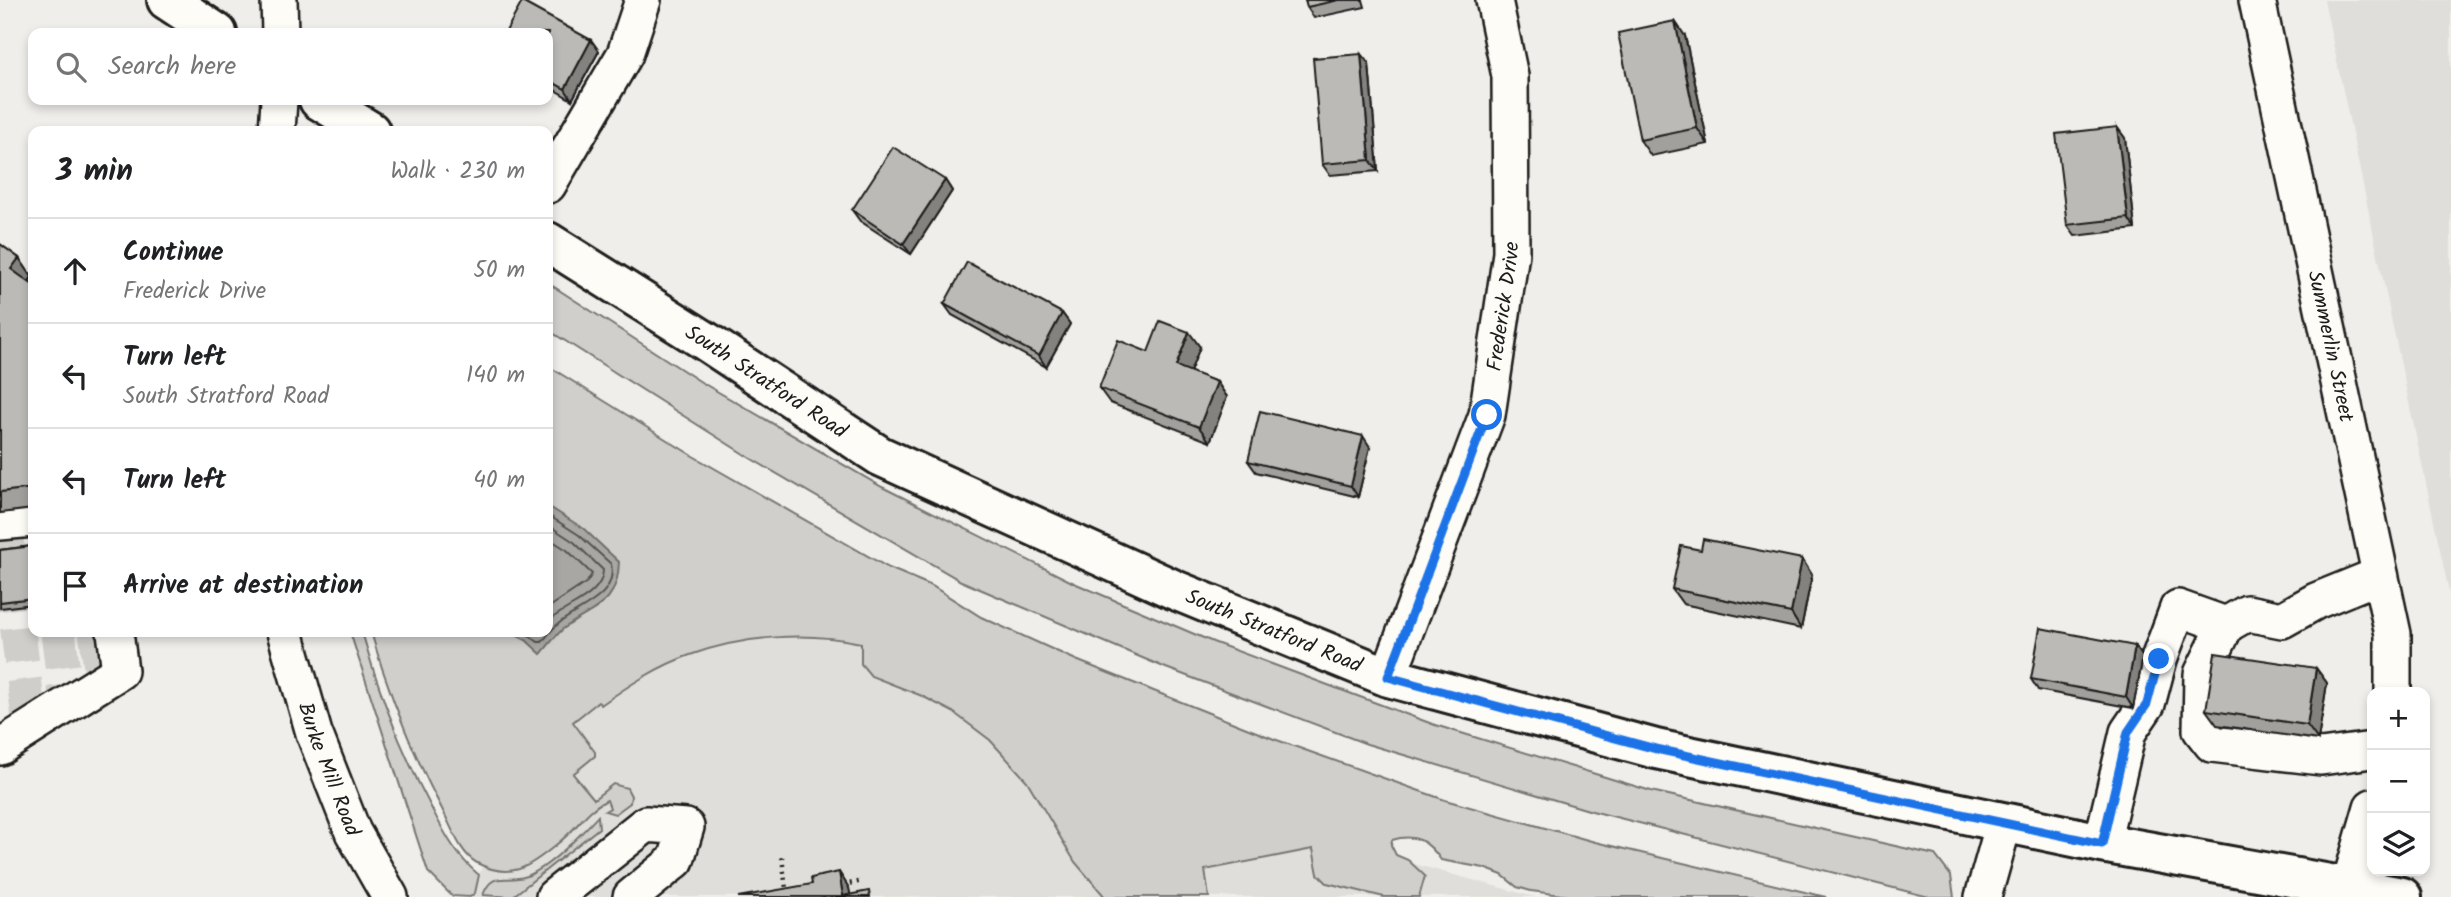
<!DOCTYPE html>
<html lang="en">
<head>
<meta charset="utf-8">
<style>
	body { margin:0; font-family:Kalam,sans-serif; background:#f6f6f6; color:#202124 }
	.controls { position:absolute; right:21px; bottom:21px; display:grid; overflow:hidden; border-radius:14px; box-shadow:0 4px 10px #0003 }
	.controls button { width:63px; height:63px; display:grid; place-items:center; padding:0; border:0; border-bottom:2px solid #e0e0e0; background:#fff; color:#202124; font:35px sans-serif }
	.stop { position:absolute; width:21px; height:21px; margin:-16px; border:5px solid #1a73e8; border-radius:50%; background:#fff }
	.stop.end { background:#1a73e8; border-color:#fff; box-shadow:0 2px 7px #0008 }
	.list { margin:0; padding:0; list-style:none }
	h2 { display:flex; justify-content:space-between; align-items:center; height:91px; margin:0; padding:0 28px; font-size:30px }
	h2 small { font-size:23px; font-weight:400; color:#757577 }
	.list li { display:grid; grid-template-columns:46px 1fr auto; gap:21px; align-items:center; box-sizing:border-box; height:105px; padding:0 28px; border-top:2px solid #e0e0e0 }
	.list b { display:block; font-size:26px; white-space:nowrap }
	.list p { margin:0; font-size:23px; white-space:nowrap; color:#757577 }
	.list em { font-size:23px; font-style:normal; color:#757577 }
	.icon { flex:none; width:38px; height:38px; fill:none; stroke:currentColor; stroke-width:2; stroke-linecap:round; stroke-linejoin:round }
	.map { position:relative; flex:none; width:2451px; height:897px; overflow:hidden }
	.search { position:absolute; background:#fff; box-shadow:0 4px 10px #0003; left:28px; top:28px; width:525px; height:77px; display:flex; align-items:center; gap:18px; box-sizing:border-box; padding:0 24px; border-radius:14px; color:#757577; font-size:26px }
	.panel { position:absolute; background:#fff; box-shadow:0 4px 10px #0003; left:28px; top:126px; width:525px; height:511px; border-radius:14px }
	.map>svg:first-child { display:block }
</style>
</head>
<body>
<div class="map">
<svg width="2451" height="897" viewBox="0 0 2451 897">
	<rect width="100%" height="100%" fill="#f0eeea"/>
	<filter id="ink" filterUnits="userSpaceOnUse"><feTurbulence type="fractalNoise" baseFrequency=".0143" numOctaves="2"/><feDisplacementMap in="SourceGraphic" scale="14" xChannelSelector="R" yChannelSelector="G"/><feConvolveMatrix kernelMatrix="1 2 1 2 8 2 1 2 1" color-interpolation-filters="sRGB"/></filter>
	<g filter="url(#ink)">
		<path fill="#e0deda" d="M2324,0H2451V602Z
			M867,634L1330,841L1535,897H472L469,892L488,857L538,740L587,701L719,637Z"/>
		<path fill="#d0cfcc" stroke="#767674" stroke-width="2" d="M548,283L701,382L882,487L1074,583L1213,642L1435,725L1651,791L1935,855L1951,876L1954,897H1929L1592,811L1367,744L1166,668L961,581L750,458L548,330Z
			M548,366L693,456L889,568L932,586L981,617L1076,660L1274,739L1445,800L1595,842L1826,897H1577L1531,891L1517,887L1502,875L1484,868L1441,860C1428,841 1416,833 1392,840L1391,845L1396,855L1408,860L1425,876L1419,897H1384L1327,883L1318,874L1313,849L1205,870L1209,897H1105L1075,862L1027,781L990,740L953,712L922,696L871,676L861,664V643C805,631 744,636 690,655C658,666 628,686 601,705L598,702L573,722L595,752V756L573,774L594,799L613,784L627,788L631,796L630,803L615,814L605,811L610,808L607,800C594,806 587,814 578,824C567,837 535,864 519,869C505,873 490,870 477,863C461,854 453,831 445,815C414,756 389,696 371,632H548Z
			M350,632H362C379,693 402,753 432,809C445,834 456,856 479,875L475,893L470,897L452,896L428,872Z
			M598,816L599,828L512,897L483,895C493,869 505,884 527,876C551,866 580,835 598,816Z"/>
		<path fill="#a8a7a3" stroke="#706f6d" stroke-width="2" d="M548,506L584,529L619,562C618,606 593,607 563,629C555,636 548,646 541,654L526,640L510,632H548Z"/>
		<g fill="none" stroke-linecap="round" stroke-linejoin="round">
			<path stroke="#545452" stroke-width="2" d="M548,525L574,542L603,570C603,597 563,606 548,622
				M548,538L567,550L592,574L587,582L548,608
				M525,632L538,642H542C547,636 551,630 557,625C577,607 618,598 611,564L579,535L548,515"/>
			<path stroke="#d0cecb" stroke-width="35" stroke-dasharray="35 18" stroke-linecap="butt" d="M4,522L30,726
				M58,632L67,703
				M96,632L103,682"/>
			<defs>
				<g id="minor">
					<path d="M279,0L280,33"/>
					<path id="s1" d="M2257,0L2393,634V692"/>
					<path d="M277,131L279,100"/>
					<path d="M548,185L625,54L643,0"/>
					<path d="M0,522L33,519"/>
					<path id="s2" d="M285,632L314,733L353,832L390,897"/>
					<path id="s3" d="M1388,677L1487,415L1511,253L1510,76L1494,0"/>
					<path d="M0,747L120,671L115,632"/>
					<path d="M2372,750L2321,757L2212,744L2201,730L2202,674L2226,625L2247,613L2282,620L2316,601L2380,575"/>
					<path d="M2102,843L2128,732L2147,704L2159,659L2178,608L2226,625"/>
					<path d="M2349,887L2372,807"/>
					<path d="M554,897L646,824L686,827L676,860L631,897"/>
					<path d="M1983,897L2004,823"/>
				</g>
				<g id="major">
					<path d="M167,0L217,33"/>
					<path d="M319,100L370,131"/>
					<path id="s4" d="M548,242L707,342L880,456L1175,590L1388,677L1656,749L2102,843L2402,897"/>
				</g>
			</defs>
			<use href="#minor" stroke="#1c1c1c" stroke-width="40"/>
			<use href="#major" stroke="#1c1c1c" stroke-width="44"/>
			<path stroke="#1c1c1c" stroke-width="4.5" stroke-dasharray="2 5" stroke-linecap="butt" d="M782,857L787,897
				M843,885L863,881"/>
			<use href="#minor" stroke="#fdfcf7" stroke-width="35"/>
			<use href="#major" stroke="#fdfcf7" stroke-width="38"/>
		</g>
		<path fill="#a1a09d" stroke="#1c1c1c" stroke-width="2" d="M1305,0H1363L1365,7L1314,18L1307,7Z
			M548,33L591,40L599,51L572,100L548,86Z
			M1685,36L1708,144L1651,156L1640,140Z
			M1369,64L1378,171L1330,175L1322,164Z
			M2117,127L2125,138L2135,229L2075,236L2067,225Z
			M945,180L952,191L911,254L860,221L852,210Z
			M0,244L19,258L32,277L29,282L33,285V509L0,513Z
			M944,304L1062,313L1070,324L1046,367L952,315Z
			M1200,347L1190,372L1217,382L1227,397L1210,442L1110,403L1099,388L1148,352Z
			M1370,447L1358,497L1256,472L1248,461Z
			M33,546V604L0,608V550Z
			M1701,550L1802,559L1812,575L1801,629L1683,604L1672,589Z
			M2135,646L2143,657L2133,708L2038,690L2031,679Z
			M2316,668L2327,683L2318,740L2217,725L2206,710Z"/>
		<path fill="#83827f" stroke="#1c1c1c" stroke-width="2" d="M1675,21L1685,36L1708,144L1697,128Z
			M591,40L599,51L572,100L565,89Z
			M1361,54L1369,64L1378,171L1370,160Z
			M2117,127L2125,138L2135,229L2128,218Z
			M945,180L952,191L911,254L903,244Z
			M19,258L32,277L24,288L11,269Z
			M1062,313L1070,324L1046,367L1039,356Z
			M1189,332L1200,347L1186,382L1176,366Z
			M1217,382L1227,397L1210,442L1199,427Z
			M1363,436L1370,447L1358,497L1351,486Z
			M1802,559L1812,575L1801,629L1791,613Z
			M2135,646L2143,657L2133,708L2126,697Z
			M2316,668L2327,683L2318,740L2307,725Z
			M839,872L849,888L851,897H843Z"/>
		<path fill="#bbbab6" stroke="#1c1c1c" stroke-width="2" d="M1305,0H1339L1307,7Z
			M522,2L591,40L565,89L548,80V33H505Z
			M1675,21L1697,128L1640,140L1618,33Z
			M1361,54L1370,160L1322,164L1313,58Z
			M2117,127L2128,218L2067,225L2056,134Z
			M893,147L945,180L903,244L852,210Z
			M0,244L19,258L11,269L33,285V488L0,492Z
			M967,262L1062,313L1039,356L944,304Z
			M1160,321L1189,332L1176,366L1217,382L1199,427L1099,388L1118,340L1148,352Z
			M1260,411L1363,436L1351,486L1248,461Z
			M1703,539L1802,559L1791,613L1672,589L1681,546L1701,550Z
			M33,546V598L0,602V550Z
			M2040,628L2135,646L2126,697L2031,679Z
			M2215,653L2316,668L2307,725L2206,710Z
			M839,872L843,896L869,891L870,897H738L812,884L811,878Z"/>
	</g>
	<g fill="none" stroke-linecap="round" stroke-linejoin="round" filter="url(#ink)">
		<path stroke="#1a73e8" stroke-width="9" d="M1487,415L1388,677L1656,749L2102,844L2128,732L2147,704L2159,659"/>
	</g>
	<g text-anchor="middle" stroke-width="5" stroke-linejoin="round" paint-order="stroke">
		<g font-size="21" fill="#1c1c1c" stroke="#fdfcf7">
			<text dy="7" stroke="none"><textPath href="#s3" startOffset="390">Frederick Drive</textPath></text>
			<text dy="7" stroke="none"><textPath href="#s1" startOffset="354">Summerlin Street</textPath></text>
			<text dy="7" stroke="none"><textPath href="#s4" startOffset="259">South Stratford Road</textPath></text>
			<text dy="7" stroke="none"><textPath href="#s4" startOffset="826">South Stratford Road</textPath></text>
			<text dy="7" stroke="none"><textPath href="#s2" startOffset="144">Burke Mill Road</textPath></text>
		</g>
	</g>
</svg>
<div class="controls">
<button>+</button>
<button>−</button>
<button><svg class="icon" aria-label="layers" viewBox="0 0 24 24"><path d="M12 4l9 5-9 5-9-5zM3 14l9 5 9-5"/></svg></button>
</div>
<div class="stop" style="left:1487px;top:415px"></div>
<div class="stop end" style="left:2159px;top:659px"></div>
<div class="search"><svg class="icon" aria-label="search" viewBox="0 0 24 24"><circle cx="10" cy="10" r="6"/><path d="M15 15l6 6"/></svg>Search here</div>
<section class="panel">
<h2>3 min<small>Walk · 230 m</small></h2>
<ul class="list">
<li><svg class="icon" aria-label="ahead" viewBox="0 0 24 24"><path d="M12 20V5M6 11l6-6 6 6"/></svg><div><b>Continue</b><p>Frederick Drive</p></div><em>50 m</em></li>
<li><svg class="icon" aria-label="left" viewBox="0 0 24 24"><path d="M17 20v-9H6M10 6l-5 5 5 5"/></svg><div><b>Turn left</b><p>South Stratford Road</p></div><em>140 m</em></li>
<li><svg class="icon" aria-label="left" viewBox="0 0 24 24"><path d="M17 20v-9H6M10 6l-5 5 5 5"/></svg><div><b>Turn left</b></div><em>40 m</em></li>
<li><svg class="icon" aria-label="arrive" viewBox="0 0 24 24"><path d="M6 21V4h12l-3 4 3 4H6"/></svg><div><b>Arrive at destination</b></div></li>
</ul>
</section>
</div>
</body>
</html>
